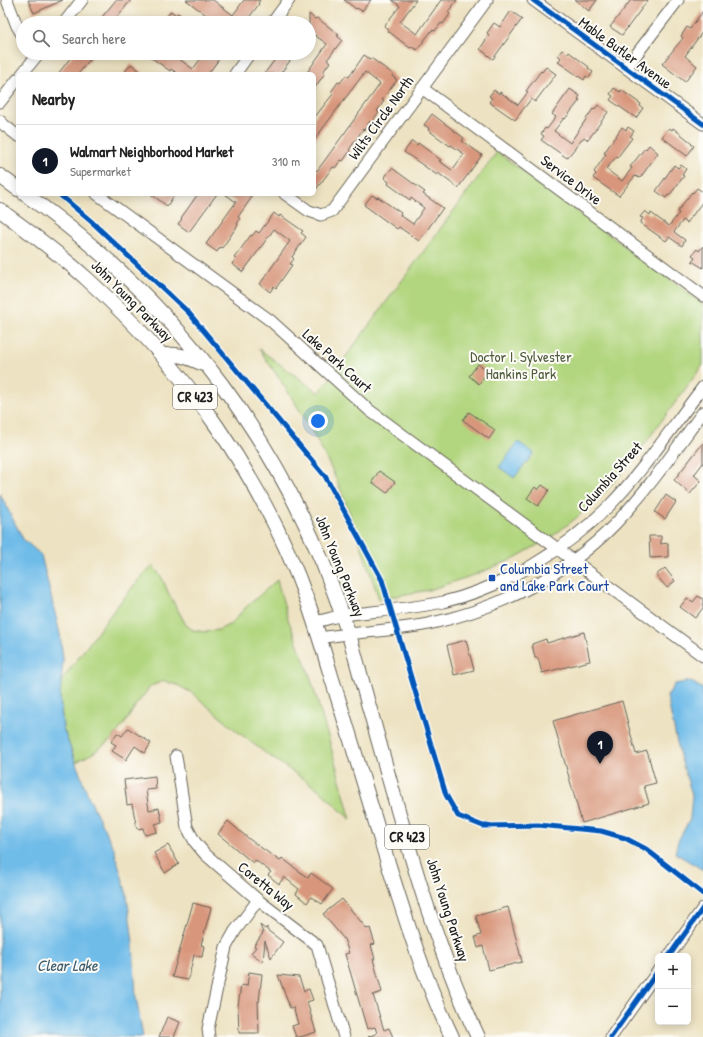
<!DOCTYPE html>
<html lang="en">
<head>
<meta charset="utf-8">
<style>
	body { margin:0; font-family:"Patrick Hand",sans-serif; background:#f6f6f6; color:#222 }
	.controls { position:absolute; right:12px; bottom:12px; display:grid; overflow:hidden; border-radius:6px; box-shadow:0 2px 10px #0003 }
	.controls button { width:36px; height:36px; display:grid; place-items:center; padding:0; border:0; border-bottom:1px solid #e0e0e0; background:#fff; color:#222; font:20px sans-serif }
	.you { position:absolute; left:318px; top:421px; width:14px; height:14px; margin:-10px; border:3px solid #fff; border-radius:50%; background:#1a73e8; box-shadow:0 0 0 6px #1a73e833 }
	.badge { display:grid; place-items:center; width:26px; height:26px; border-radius:50%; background:#111827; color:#fff; font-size:13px; font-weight:700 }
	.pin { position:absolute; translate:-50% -33px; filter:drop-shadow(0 1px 2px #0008) }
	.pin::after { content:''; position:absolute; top:21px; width:14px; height:12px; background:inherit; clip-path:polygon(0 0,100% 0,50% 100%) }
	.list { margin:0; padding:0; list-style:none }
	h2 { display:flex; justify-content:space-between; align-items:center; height:52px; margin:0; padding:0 16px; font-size:17px }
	h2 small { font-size:13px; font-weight:400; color:#767676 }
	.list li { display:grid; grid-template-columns:26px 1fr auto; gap:12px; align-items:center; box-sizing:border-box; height:72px; padding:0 16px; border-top:1px solid #e0e0e0 }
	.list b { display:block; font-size:15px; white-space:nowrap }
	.list p { margin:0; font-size:13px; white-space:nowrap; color:#767676 }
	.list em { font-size:13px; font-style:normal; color:#767676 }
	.icon { flex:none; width:22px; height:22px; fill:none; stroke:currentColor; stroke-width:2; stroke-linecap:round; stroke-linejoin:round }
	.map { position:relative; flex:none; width:703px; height:1037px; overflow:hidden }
	.search { position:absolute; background:#fff; box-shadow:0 2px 10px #0003; left:16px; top:16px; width:300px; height:44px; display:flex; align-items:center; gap:10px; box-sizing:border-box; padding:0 14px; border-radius:22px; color:#767676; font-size:15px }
	.panel { position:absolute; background:#fff; box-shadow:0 2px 10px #0003; left:16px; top:72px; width:300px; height:124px; border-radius:6px }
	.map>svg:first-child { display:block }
</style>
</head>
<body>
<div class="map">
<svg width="703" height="1037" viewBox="0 0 703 1037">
	<rect width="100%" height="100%" fill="#fdfcf7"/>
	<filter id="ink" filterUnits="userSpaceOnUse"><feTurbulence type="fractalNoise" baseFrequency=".025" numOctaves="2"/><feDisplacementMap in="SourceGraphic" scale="8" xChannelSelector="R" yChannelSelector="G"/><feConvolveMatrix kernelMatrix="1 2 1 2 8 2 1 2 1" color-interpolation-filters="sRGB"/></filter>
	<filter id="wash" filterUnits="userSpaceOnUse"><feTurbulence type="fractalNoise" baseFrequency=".012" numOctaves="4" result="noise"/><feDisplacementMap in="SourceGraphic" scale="16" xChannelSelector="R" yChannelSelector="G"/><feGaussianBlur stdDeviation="0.9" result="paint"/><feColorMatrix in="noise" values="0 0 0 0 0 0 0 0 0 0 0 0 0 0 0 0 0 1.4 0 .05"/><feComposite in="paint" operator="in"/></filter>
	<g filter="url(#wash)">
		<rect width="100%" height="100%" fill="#ede2c1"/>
		<path fill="#b2d67f" stroke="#67794e" d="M497,152L703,304V365L629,465L603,494L575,519L550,538L511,560L474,575L429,590L379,599C362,550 346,494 321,448C303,413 281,381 259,349L319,393Z
			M153,566L162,578L168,592L186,625L193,630L205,632L218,630L231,624L244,609L277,580L288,619L309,673L329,740L351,820L318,789L268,755L238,732L192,693L177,685L164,681L151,686L136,705L125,723L112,739L93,753L76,762L63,728L60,697L61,681L117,606L141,577Z"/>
		<path fill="#6fbce9" stroke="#466c82" d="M518,442L534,453L514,478L499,467Z
			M0,494L23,539L41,555L60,634L63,659L60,697L63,728L89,798L114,849L127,895L133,943L136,997L143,1037H0Z
			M690,681L703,689V870L675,853L678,841L690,819L692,795L680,756L667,696L675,684Z"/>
		<g id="blocks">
			<path fill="#d8967b" d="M28,0H63L34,13Z
				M116,0H131L112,23H97Z
				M186,0H213L233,15L244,0H260L258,3L259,4L245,23H227L218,16L216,19L211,15L209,17Z
				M344,0H371L362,11L357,8L356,9Z
				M392,0H416L400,22L417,34L441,0H457L448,12L450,14L443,24L441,23L435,31L432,30L417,50L412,47L410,48L388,31L389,30L384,26L400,6Z
				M575,0H597L589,11Z
				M631,0H648L622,35L610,27Z
				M171,11L176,15L178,13L191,23H162Z
				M511,11L522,19L493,59L480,49L489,35L487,33L494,23L500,27Z
				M703,11V31L685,56L697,66L685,82L662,64L683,38L681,36L687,27L690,29Z
				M309,14L315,19L317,18L329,27L339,35L337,36L342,40L327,60L330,62L323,72L325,73L314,89V74H306L327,44L309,31Z
				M562,50L568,54L569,52L589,67L588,68L593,72L589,78L586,76L584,80L558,62L561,58L558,55Z
				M74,53H95L78,74H58Z
				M145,53H171L193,69L205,53H221L218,58L219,59L208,74H178L171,69L170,71Z
				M280,53H296L280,74H264Z
				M364,55L370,59L371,58L393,74L392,76L397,80L382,100L384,101L377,111L379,112L371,123L370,121L364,130L363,129L349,150L350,151L343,161L341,160L335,168L333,167L314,192V169L317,171L380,84L365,72L314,140V118L333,94L331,92L338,82L340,83L346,75L349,77Z
				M131,64L144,74H123Z
				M546,67L556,74L535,102L531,99L515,120L489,102L492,98L489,96L494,90L499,94L500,92L518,105L528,92L526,91L541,71L542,72Z
				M614,88L620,92L621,90L641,104L640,106L643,108L636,118L610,100L613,96L610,94Z
				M570,89L580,96L578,99L580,100L565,119L564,118L554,131L570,143L593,109L594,110L598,105L608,112L588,140L584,137L567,158L541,140L544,136L541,134L545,128L547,129L556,117L552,114Z
				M432,114L464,138L462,141L482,155L458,188L438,173L437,175L404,152L412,141L417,145L418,143L441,160L439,161L452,170L453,169L464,154L451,145L450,146L428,130L429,128L424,125Z
				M622,127L626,130L628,127L634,131L630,137L632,138L617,158L616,157L606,169L622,181L632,168L630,167L645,148L646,149L649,145L658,153L640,178L635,176L619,196L593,178L596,174L594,172L606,154L604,153Z
				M669,128L672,130L673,128L692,143L691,144L694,146L687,156L662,137Z
				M674,165L678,168L681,165L686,169L682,175L684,176L669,196L668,195L666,198L656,191Z
				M392,168L425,192L423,194L443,208L419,241L399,227L397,229L364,205L372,195L377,198L378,197L401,213L400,215L413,224L424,208L411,198L410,200L388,184L389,182L384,178Z
				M697,188L703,192V201L687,223L683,220L674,232L685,240L682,246L669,237L666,241L640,223L643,218L640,217L645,211L650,215L651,213L669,226L679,213L677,212L692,192L693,193Z
				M151,194H175L167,206Z
				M198,194H217L189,232L178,224L182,219L181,218Z
				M225,194H247L252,197L238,217L240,219L237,224L238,225L222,248L220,247L217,252L206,244L236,202Z
				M274,213L279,217L280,215L303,231L301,233L306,237L292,257L294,259L290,264L292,265L276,288L274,286L270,292L260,284L290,241L274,229L243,272L232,264L236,259L234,258L251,235L252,236L256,231L259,233Z
				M703,246V268L692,261L695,257L692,255L697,249L699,251Z
				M478,364L488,371L479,384L469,376Z
				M469,412L495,430L489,439L463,420Z
				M703,443V463L694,475L701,481L690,494L674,480Z
				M379,471L395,482L387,493L372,482Z
				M542,485L549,490L538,506L527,498L535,487L538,490Z
				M666,495L676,502L665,519L655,512Z
				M649,536H661V544L668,543V557L650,558Z
				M665,568L675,581L667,588L656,575Z
				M698,596L703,599V608L695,618L680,607L687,598L693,602Z
				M584,632L590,661L542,673L538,658H535L532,644L546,639L547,643Z
				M466,640L474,670L454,675L447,645Z
				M622,701L636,754L647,751L656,783L644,786L649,803L582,823L553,721Z
				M128,728L151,743L145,753L135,746L126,760L112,751L116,745L111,742L117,733L122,736Z
				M155,776L156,789L146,790L149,810L159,808L162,822L155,824L157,832L145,835L143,828L137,829L132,804L127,805L124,780Z
				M228,821L249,839L280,861L282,858L308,878L311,873L333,889L322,904L311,897L307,903L296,894L299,889L284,877L279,884L268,875L271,872L255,860L253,863L218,834Z
				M168,845L179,864L165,873L154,853Z
				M342,899L367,929L370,928L375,944L371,945L375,959H373L382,992L373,995L384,1030L389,1028L393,1037H368L377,1033L375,1027L367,1029L345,954L349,953L344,939L323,914Z
				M193,903L211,908L201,945L204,946L202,957L194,955L188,980L172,977Z
				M508,907L522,962L489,970L483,946L478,948L475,937L481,935L476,916Z
				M260,925L265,929L267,927V930L283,942L271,958L265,941L263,962L251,953L256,947L254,946L263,933Z
				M249,972L262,974L259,1002L258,1001L259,1033H239L238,1006L241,985L247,986Z
				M278,975L299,977L304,991L309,989L313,1000L307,1002L316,1032L300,1037H296L292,1026L298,1024L293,1007L290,1008Z
				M167,1017L180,1022L174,1037H159Z"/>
		</g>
	</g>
	<g filter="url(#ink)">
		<use href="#blocks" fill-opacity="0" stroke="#656156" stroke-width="1"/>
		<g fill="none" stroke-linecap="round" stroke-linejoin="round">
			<defs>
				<path id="minor" d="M7,0L17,26L23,36
					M533,0L703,124
					M64,23L82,0
					M272,23L289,0
					M626,68L678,0
					M22,74L39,53
					M235,74L250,53
					M422,88L703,296
					M0,102L18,79
					M0,121L4,125L18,136
					M97,194L271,321L369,410L703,656
					M285,194L309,211L321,215L332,211L487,0
					M314,622C324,620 334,617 344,615C377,611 410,609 443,602C505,587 564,551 609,506C644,470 672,427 703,387
					M319,638C355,632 392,631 428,624C498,609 565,576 615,524C648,490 675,450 703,412
					M176,756L187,827L195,842L205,854L258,900L317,945L344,1037
					M669,956L703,908
					M209,1037L208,1029L226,947L235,931L258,900
					M611,1037L658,971"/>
				<path id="major" d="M0,176L18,189
					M25,194C179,303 289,449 347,629C356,656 362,683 370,710C401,820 429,933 478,1037
					M0,210C29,232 60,254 87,279C184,366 263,478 307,600C316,626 324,652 332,679C350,736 367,793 384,850C404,914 423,977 452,1037
					M163,356C178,352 192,359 206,365"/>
			</defs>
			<use href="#minor" stroke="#656156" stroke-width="13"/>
			<use href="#major" stroke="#656156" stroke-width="16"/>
			<use href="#minor" stroke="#fff" stroke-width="11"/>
			<use href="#major" stroke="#fff" stroke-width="14"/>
			<defs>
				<path id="cycleway" d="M533,0L703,124
					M59,194L93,223L188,312L325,476L382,580L446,795L458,816L483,826L538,825L601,831L625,838L646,849L703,894
					M669,956L703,908
					M611,1037L658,971"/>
			</defs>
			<use href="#cycleway" stroke="#fdfcf7" stroke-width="8"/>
			<use href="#cycleway" stroke="#0057b8" stroke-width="5"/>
		</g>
	</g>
	<rect fill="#1a4fb4" stroke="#fdfcf7" stroke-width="1.5" x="488" y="574" width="8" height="8" rx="2"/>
	<g text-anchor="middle" stroke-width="4" stroke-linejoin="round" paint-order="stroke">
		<g fill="#fdfcf7" stroke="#605f5e" stroke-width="1">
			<rect x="173" y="385" width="44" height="24" rx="3"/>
			<rect x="385" y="825" width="44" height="24" rx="3"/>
		</g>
		<g font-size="14" font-weight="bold" fill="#1c1c1c">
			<text x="195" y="402">CR 423</text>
			<text x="407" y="842">CR 423</text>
		</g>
		<g font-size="15" fill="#1c1c1c" stroke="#fdfcf7">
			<text transform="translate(625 53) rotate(36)" y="5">Mable Butler Avenue</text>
			<text transform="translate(381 118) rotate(-54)" y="5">Wilts Circle North</text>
			<text transform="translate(571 180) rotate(37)" y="5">Service Drive</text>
			<text transform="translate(132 301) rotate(45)" y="5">John Young Parkway</text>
			<text transform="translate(337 361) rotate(42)" y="5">Lake Park Court</text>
			<text transform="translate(610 477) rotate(-48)" y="5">Columbia Street</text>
			<text transform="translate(340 566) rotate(68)" y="5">John Young Parkway</text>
			<text transform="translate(266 886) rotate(39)" y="5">Coretta Way</text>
			<text transform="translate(448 910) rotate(72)" y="5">John Young Parkway</text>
		</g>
		<g font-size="15" fill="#505d3f" stroke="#fdfcf7">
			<text x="521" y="362">Doctor I. Sylvester<tspan x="521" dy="17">Hankins Park</tspan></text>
		</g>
		<g font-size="15" fill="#164399" stroke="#fdfcf7" text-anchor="start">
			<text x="500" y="574">Columbia Street<tspan x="500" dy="17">and Lake Park Court</tspan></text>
		</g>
		<g font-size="16" font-style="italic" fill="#3d5c6e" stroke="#fdfcf7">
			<text x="67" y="971">Clear Lake</text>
		</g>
	</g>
</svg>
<div class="controls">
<button>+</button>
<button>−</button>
</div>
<div class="you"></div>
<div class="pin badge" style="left:600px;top:764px">1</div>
<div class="search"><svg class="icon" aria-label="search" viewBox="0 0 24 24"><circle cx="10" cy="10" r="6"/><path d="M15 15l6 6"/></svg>Search here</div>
<section class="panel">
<h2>Nearby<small></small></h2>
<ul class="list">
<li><span class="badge">1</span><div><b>Walmart Neighborhood Market</b><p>Supermarket</p></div><em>310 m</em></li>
</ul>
</section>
</div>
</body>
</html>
